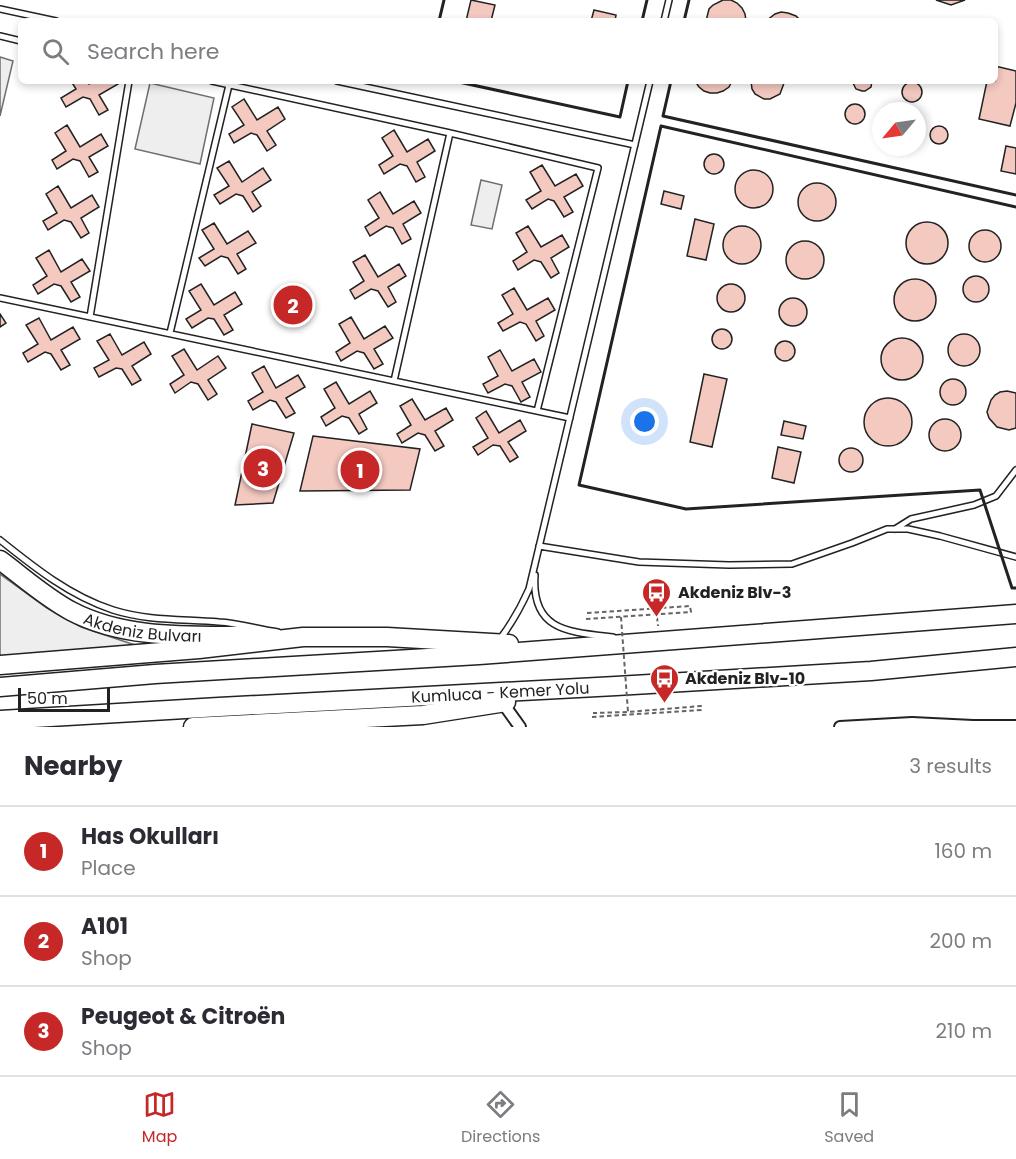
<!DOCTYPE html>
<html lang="en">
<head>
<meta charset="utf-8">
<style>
	body { margin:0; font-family:Poppins,sans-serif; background:#f2f2f3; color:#2b2b33 }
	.compass { position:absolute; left:872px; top:102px; width:54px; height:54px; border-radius:50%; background:#fff; box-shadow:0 3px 9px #0003; rotate:241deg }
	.scale { position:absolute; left:18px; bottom:15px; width:92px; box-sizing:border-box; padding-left:6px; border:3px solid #222; border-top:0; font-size:16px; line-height:21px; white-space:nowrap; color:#222; -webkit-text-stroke:4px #fff; paint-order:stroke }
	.you { position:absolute; left:645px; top:422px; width:21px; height:21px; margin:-15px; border:4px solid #fff; border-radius:50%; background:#1a73e8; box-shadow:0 0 0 9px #1a73e833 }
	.badge { display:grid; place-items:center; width:39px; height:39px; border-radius:50%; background:#c62828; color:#fff; font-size:20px; font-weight:700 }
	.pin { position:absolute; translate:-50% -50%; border:3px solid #fff; box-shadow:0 2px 6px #0006 }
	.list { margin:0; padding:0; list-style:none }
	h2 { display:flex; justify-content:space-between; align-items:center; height:78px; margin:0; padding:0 24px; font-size:26px }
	h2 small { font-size:20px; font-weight:400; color:#7c7c81 }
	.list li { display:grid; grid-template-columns:39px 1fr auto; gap:18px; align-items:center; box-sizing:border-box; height:90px; padding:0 24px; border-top:2px solid #e1e1e2 }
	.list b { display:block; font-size:22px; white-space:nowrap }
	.list p { margin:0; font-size:20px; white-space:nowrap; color:#7c7c81 }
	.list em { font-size:20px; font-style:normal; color:#7c7c81 }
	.icon { flex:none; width:33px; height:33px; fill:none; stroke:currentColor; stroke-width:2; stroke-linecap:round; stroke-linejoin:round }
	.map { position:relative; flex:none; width:1016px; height:727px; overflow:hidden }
	.search { position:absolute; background:#fff; box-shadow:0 3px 9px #0003; left:18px; right:18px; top:18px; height:66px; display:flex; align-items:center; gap:15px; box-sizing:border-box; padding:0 21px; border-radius:9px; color:#7c7c81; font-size:22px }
	.sheet { height:348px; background:#fff }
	nav { display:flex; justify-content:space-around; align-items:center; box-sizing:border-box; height:84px; border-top:2px solid #e1e1e2; background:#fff; font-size:16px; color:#7c7c81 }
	nav a { display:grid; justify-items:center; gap:3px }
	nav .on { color:#c62828 }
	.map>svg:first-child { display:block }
</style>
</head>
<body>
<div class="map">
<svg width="1016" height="727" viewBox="0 0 1016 727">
	<rect width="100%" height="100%" fill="#fff"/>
	<path fill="#eee" stroke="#6f6f6f" stroke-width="1.5" d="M0,57L13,61L0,116Z
		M150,83L214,98L200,164L135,149Z
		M481,180L502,185L492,229L471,225Z
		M0,574L47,608L81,627L135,645L0,656Z"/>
	<path fill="#f3c9c0" stroke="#222" stroke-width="1.5" d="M471,0L495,5L491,21H466Z
		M723,0H731L737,3L742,8L745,14L746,21H706L709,9L713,5Z
		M936,0H965L951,5Z
		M594,10L616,15L615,21H591Z
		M781,12L788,13L796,16L801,21H766L775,14Z
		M995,66L1016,71V103L1010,126L979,119L987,81H995Z
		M71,81H87L89,84L95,81H116L118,84L99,95L108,110L99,115L90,99L83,97L66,107L61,98L76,89Z
		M695,81H732L729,87L723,91L717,93H710L704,91L699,87Z
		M751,81H784V83L780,94L770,99H764L755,94L752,89Z
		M852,81H872L871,87L865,91H862L856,89Z
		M902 92a10 10 0 1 1 20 0a10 10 0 1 1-20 0Z
		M244,99L257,120L278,107L285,119L267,131L276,145L267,151L257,135L251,133L234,143L229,134L244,125L232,107Z
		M845 114a10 10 0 1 1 20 0a10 10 0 1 1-20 0Z
		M898,108H903L909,111H890Z
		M67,125L80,147L101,134L108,146L89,157L98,172L89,177L80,161L73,159L57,169L52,160L66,151L55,133Z
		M930 135a9 9 0 1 1 18 0a9 9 0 1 1-18 0Z
		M394,130L407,152L428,139L435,151L417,162L425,177L416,182L407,166L400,164L384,174L379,165L393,156L382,138Z
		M1006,146L1016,148V174L1001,171Z
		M704 164a10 10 0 1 1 20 0a10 10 0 1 1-20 0Z
		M229,161L242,182L263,168L271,180L252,192L261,206L253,212L243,196L236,194L220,204L214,195L229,186L217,168Z
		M542,165L555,186L576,174L583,186L564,197L573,212L564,217L554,201L548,199L532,209L526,200L541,191L530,172Z
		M735 189a19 19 0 1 1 38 0a19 19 0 1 1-38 0Z
		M798 202a19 19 0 1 1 38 0a19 19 0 1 1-38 0Z
		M58,186L71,208L92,195L99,207L81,218L89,233L81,238L71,222L64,220L48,230L43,221L57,213L46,194Z
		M664,191L684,196L681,209L661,204Z
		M380,192L393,214L414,201L421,213L403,224L411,239L402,244L393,228L386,226L370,236L365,227L379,218L368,200Z
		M695,219L714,224L706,260L687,256Z
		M906 243a21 21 0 1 1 42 0a21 21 0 1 1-42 0Z
		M214,223L227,244L248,231L256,243L237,254L246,269L238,274L228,258L221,256L205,266L199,258L214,249L202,230Z
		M528,226L541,247L562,235L569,247L551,258L559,273L551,278L541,262L534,260L518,270L513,261L527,252L516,233Z
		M723 245a19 19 0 1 1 38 0a19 19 0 1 1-38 0Z
		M969 246a16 16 0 1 1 32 0a16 16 0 1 1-32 0Z
		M786 260a19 19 0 1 1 38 0a19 19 0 1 1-38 0Z
		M49,250L61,272L82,259L90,271L71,282L80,297L71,302L61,286L54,284L38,294L33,285L47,276L36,258Z
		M365,255L378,277L399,264L406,276L388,287L396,302L388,307L378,291L371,289L355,299L350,290L364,281L353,262Z
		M963 289a13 13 0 1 1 26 0a13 13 0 1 1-26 0Z
		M894 300a21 21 0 1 1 42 0a21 21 0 1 1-42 0Z
		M717 298a14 14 0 1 1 28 0a14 14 0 1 1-28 0Z
		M201,284L214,305L235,292L242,304L224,315L233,330L224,335L214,319L208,318L192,328L186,319L201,310L189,291Z
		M514,288L527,310L548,298L555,310L536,321L544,336L536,341L526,324L520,322L503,331L498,323L513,314L502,295Z
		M779 312a14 14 0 1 1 28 0a14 14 0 1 1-28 0Z
		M0,314L6,323L0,327Z
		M351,317L364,339L385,326L393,338L374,349L383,364L374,369L364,353L357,351L341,361L336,352L350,343L339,324Z
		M39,318L51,340L73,327L80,339L61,350L70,365L61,370L51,354L45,352L28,362L23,353L38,344L26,325Z
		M712 339a10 10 0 1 1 20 0a10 10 0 1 1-20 0Z
		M110,334L122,355L144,342L151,354L132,366L141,380L132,385L122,369L116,368L99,377L94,368L109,360L97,341Z
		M948 350a16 16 0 1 1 32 0a16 16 0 1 1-32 0Z
		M881 359a21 21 0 1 1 42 0a21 21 0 1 1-42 0Z
		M775 351a10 10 0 1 1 20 0a10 10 0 1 1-20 0Z
		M184,349L197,370L218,356L226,368L208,380L217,394L208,400L198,384L191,382L175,393L170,384L184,375L172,356Z
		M500,350L512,371L534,359L541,372L522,382L530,397L521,402L512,386L505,384L488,393L483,384L498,376L488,357Z
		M264,366L276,388L298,375L305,387L286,398L295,413L286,418L276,402L270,400L253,410L248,401L263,392L252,373Z
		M704,374L727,379L712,447L690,442Z
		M940 392a13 13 0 1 1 26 0a13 13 0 1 1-26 0Z
		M336,382L349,404L370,391L377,403L359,414L367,429L359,434L349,418L342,416L326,426L321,417L335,408L324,389Z
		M1007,391L1016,393V428L1009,430L997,427L989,418L987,412L991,400L995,395L1000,392Z
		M864 422a24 24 0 1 1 48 0a24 24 0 1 1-48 0Z
		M412,399L425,420L446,408L453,420L435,431L444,446L435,451L425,435L418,433L402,443L397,434L411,425L400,406Z
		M486,411L499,433L520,420L526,431L508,442L518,457L510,462L500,446L493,445L478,455L473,447L488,438L476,418Z
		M929 435a16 16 0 1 1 32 0a16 16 0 1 1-32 0Z
		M784,421L806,426L803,439L781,435Z
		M252,424L294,433L273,503L235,505Z
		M313,436L420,449L410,490L300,491Z
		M778,447L801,452L794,483L772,478Z
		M839 460a12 12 0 1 1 24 0a12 12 0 1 1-24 0Z"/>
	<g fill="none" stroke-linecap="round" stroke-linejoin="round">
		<defs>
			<path id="service" d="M0,9L56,21
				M664,21L669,0
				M0,36L21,41
				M212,81L450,133L598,168L537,411
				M337,81L635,145
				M0,298L570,418
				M90,317L129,81
				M170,333L229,85
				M394,381L450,133
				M895,529L911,519L974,505L996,496L1016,470
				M0,540C35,568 70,596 113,610C148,621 183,619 219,622C238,623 258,629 278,632
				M539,546L639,562L729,565L792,564L852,543L887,529H908L940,536L1016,557
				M535,575C531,631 569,632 613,637
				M500,639C512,623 521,607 529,589L650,81"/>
			<path id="minor" d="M502,702L520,727
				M840,727L912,723L973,726H1016"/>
			<g id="primary">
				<path id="s1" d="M0,560C23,577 45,597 71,611C128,641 196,635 259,636"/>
			</g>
			<g id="trunk">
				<path d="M0,665L199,649L303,637H387L509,644"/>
				<path d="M0,687L155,674L479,655L1016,614"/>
				<path id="s2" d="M0,720L219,707L616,686L871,671L1016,657"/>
				<path d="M193,727L423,715L506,702"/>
			</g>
		</defs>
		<use href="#service" stroke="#222" stroke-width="8"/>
		<use href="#minor" stroke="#222" stroke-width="14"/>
		<use href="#primary" stroke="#222" stroke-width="21"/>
		<use href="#trunk" stroke="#222" stroke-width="21"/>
		<path stroke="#646464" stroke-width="2" stroke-dasharray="4.5 3" stroke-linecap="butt" d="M657,617L658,626
			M586,619L691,612L690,606L587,613
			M592,717L701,710V706L628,712L593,713"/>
		<use href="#service" stroke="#fff" stroke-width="5"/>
		<use href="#minor" stroke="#fff" stroke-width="10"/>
		<use href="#primary" stroke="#fff" stroke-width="18"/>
		<use href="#trunk" stroke="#fff" stroke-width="18"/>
		<path stroke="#646464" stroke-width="2" stroke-dasharray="4.5 3" stroke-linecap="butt" d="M621,617L628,712"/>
		<path stroke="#222" stroke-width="3" d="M439,21L444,0
			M642,21L647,0
			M684,21L689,0
			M454,81L620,117L628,81
			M671,81L663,116L1016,195
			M1016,207L661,126L579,485L686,509L980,490L1012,588H1016"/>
	</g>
	<defs>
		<symbol id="bus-pin" viewBox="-11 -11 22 30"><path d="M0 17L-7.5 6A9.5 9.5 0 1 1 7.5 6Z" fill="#c62828" stroke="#fff"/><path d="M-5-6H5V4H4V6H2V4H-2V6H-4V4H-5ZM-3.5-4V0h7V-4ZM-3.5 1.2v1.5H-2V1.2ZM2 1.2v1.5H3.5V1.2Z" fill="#fff"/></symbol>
	</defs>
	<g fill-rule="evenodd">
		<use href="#bus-pin" x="640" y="576" width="33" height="45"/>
		<use href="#bus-pin" x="648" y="662" width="33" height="45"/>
	</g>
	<g text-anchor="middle" stroke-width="4.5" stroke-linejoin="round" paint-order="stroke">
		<g font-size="16" font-weight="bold" fill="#222" stroke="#fff" text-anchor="start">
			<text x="678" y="598">Akdeniz Blv-3</text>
			<text x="685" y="684">Akdeniz Blv-10</text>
		</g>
		<g font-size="16" fill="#222" stroke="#fff">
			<text dy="6" stroke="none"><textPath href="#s1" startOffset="162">Akdeniz Bulvarı</textPath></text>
			<text dy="6" stroke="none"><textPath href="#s2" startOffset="501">Kumluca - Kemer Yolu</textPath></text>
		</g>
	</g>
</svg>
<svg class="compass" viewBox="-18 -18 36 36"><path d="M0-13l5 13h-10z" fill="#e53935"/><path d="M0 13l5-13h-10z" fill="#7c7c81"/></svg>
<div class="scale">50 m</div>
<div class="you"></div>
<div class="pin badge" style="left:360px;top:470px">1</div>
<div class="pin badge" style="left:293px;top:305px">2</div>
<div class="pin badge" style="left:263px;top:468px">3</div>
<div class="search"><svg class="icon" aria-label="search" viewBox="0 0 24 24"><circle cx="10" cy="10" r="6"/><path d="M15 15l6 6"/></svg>Search here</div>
</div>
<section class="sheet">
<h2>Nearby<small>3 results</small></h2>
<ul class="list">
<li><span class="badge">1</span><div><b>Has Okulları</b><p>Place</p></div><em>160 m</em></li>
<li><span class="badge">2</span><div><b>A101</b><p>Shop</p></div><em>200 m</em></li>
<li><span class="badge">3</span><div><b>Peugeot &amp; Citroën</b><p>Shop</p></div><em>210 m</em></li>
</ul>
</section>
<nav>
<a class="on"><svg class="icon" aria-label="map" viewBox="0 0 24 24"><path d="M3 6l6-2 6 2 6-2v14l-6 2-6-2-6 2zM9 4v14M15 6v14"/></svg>Map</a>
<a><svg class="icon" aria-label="directions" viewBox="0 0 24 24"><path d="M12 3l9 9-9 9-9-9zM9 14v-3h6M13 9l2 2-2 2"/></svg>Directions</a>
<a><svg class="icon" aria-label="saved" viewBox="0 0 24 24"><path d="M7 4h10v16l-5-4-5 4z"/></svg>Saved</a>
</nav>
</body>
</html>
